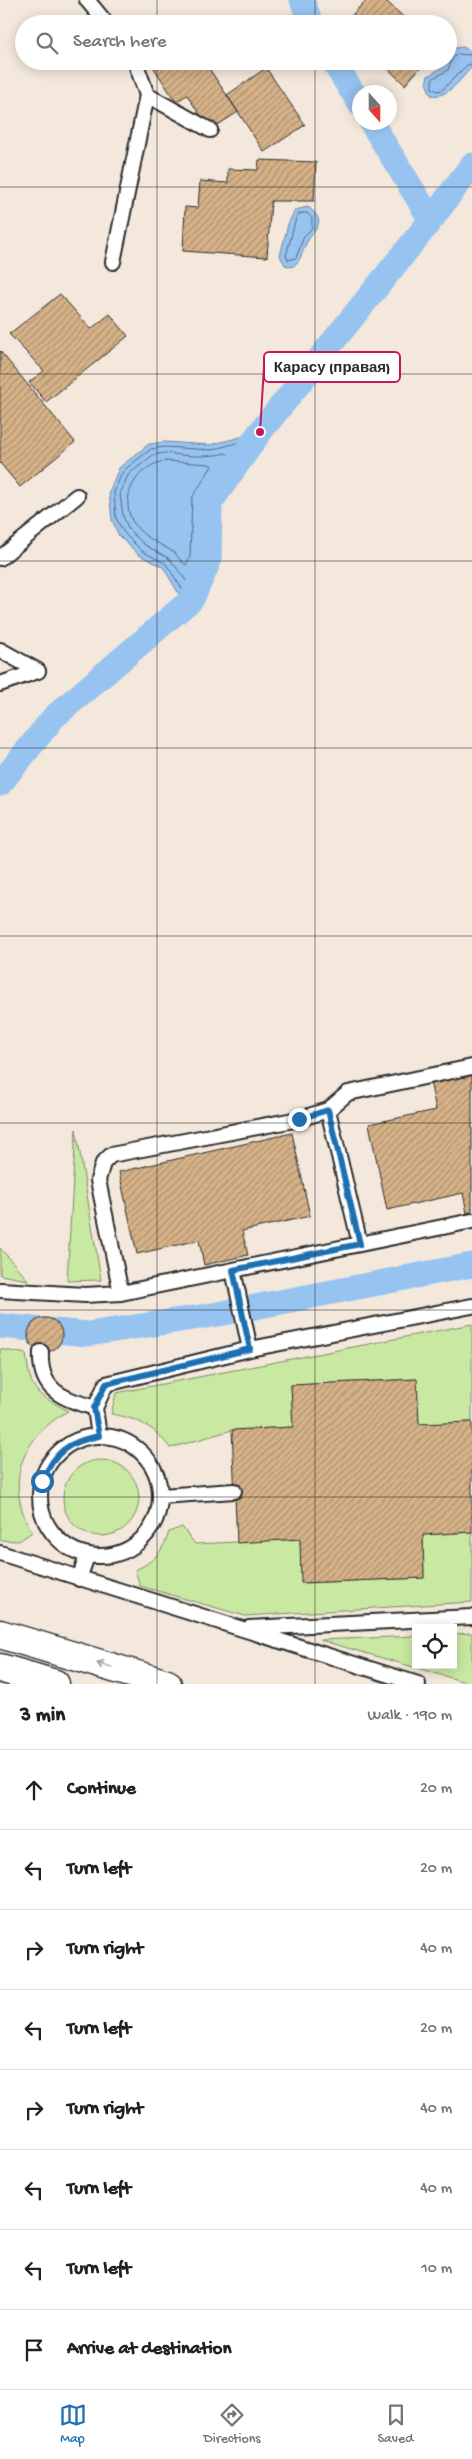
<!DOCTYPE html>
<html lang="en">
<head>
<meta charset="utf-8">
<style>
	body { margin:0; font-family:"Gochi Hand",sans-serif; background:#f2f2f2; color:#202124 }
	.controls { position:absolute; right:15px; bottom:15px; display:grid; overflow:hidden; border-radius:0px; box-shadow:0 2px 12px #0003 }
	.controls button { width:45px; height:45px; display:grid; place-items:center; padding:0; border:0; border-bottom:1px solid #e0e0e0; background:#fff; color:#202124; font:25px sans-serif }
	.compass { position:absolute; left:352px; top:85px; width:45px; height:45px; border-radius:50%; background:#fff; box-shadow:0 2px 12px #0003; rotate:159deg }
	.stop { position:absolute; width:15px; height:15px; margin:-11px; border:4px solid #1f6fb2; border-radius:50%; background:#fff }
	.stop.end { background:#1f6fb2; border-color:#fff; box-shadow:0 1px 5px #0008 }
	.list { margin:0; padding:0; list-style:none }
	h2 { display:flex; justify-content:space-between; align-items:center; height:65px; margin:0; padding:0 20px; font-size:21px }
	h2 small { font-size:16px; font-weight:400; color:#757577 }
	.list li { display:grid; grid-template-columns:32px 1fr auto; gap:15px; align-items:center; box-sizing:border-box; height:80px; padding:0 20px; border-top:1px solid #e0e0e0 }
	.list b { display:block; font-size:19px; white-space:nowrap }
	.list em { font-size:16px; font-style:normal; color:#757577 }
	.icon { flex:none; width:28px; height:28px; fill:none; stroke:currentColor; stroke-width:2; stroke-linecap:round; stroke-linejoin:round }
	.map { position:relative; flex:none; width:472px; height:1684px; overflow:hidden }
	.search { position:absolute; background:#fff; box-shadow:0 2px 12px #0003; left:15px; right:15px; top:15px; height:55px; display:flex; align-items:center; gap:12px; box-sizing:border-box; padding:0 18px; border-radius:28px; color:#757577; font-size:19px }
	.sheet { height:705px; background:#fff }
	nav { display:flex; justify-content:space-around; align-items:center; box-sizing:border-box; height:70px; border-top:1px solid #e0e0e0; background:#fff; font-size:14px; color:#757577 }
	nav a { display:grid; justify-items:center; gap:2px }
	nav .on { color:#1f6fb2 }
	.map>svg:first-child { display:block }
</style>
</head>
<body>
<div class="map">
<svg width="472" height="1684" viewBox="0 0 472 1684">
	<defs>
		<pattern id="building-hatch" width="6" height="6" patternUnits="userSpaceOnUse" patternTransform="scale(1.25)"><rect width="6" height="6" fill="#d6b288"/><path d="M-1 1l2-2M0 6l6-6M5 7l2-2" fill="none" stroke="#ae916f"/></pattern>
	</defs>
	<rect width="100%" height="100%" fill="#f3e8db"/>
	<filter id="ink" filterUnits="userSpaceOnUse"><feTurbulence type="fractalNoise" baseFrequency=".02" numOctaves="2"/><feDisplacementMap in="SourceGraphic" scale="10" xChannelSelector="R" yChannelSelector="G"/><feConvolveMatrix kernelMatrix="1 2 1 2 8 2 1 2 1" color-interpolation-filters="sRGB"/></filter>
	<g filter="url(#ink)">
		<path fill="#c9e9a2" stroke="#7a8a66" d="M76,1129L101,1280L67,1281Z
			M0,1248L28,1280L0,1275Z
			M472,1324V1422L419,1424L416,1379L291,1385L293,1427L232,1430L170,1448C155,1427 137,1418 111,1414L116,1393Z
			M0,1349L26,1354C31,1394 35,1392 68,1411C20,1438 4,1484 32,1532L19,1541L0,1540Z
			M63 1498a38 38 0 1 1 76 0a38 38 0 1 1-76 0Z
			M182,1527L195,1544L300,1539L302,1583L424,1578L423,1535L472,1532V1602L245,1616L140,1586L135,1570C154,1562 163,1551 169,1532Z
			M472,1633V1684L320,1640L416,1636V1665H453V1634Z"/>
		<path fill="#97c3f0" stroke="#6c86a1" d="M463,47L472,52V67C461,78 448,99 431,95L426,83L428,76L445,66L455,48Z
			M308,207C330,223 312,230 306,244C301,254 302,260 292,267L285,265L280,256L288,224L295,210Z
			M260,432L210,503L209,561L192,599L185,604L163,567L139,555L119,536L112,520L109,492L119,468L149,444L165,442L210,445Z"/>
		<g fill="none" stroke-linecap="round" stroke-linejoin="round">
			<path stroke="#56687a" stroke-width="1" d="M472,55L457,54L452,59L448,70L432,79V88L438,91L442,90L467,65L472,64
				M307,213L312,218V228L304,236L296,258L288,260L286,256L296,218L299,214Z
				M241,442L244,446L205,501L204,560L189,594L186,595L166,564L142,551L124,533L116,518L114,492L123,471L151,449L165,447L211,450Z
				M165,453C186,456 205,458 226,453L229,456L199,499L198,558L187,582L170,559L145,545L129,530L123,516L120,494L128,475L153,455Z
				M165,461L209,464L212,466L192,498L190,557L186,565C180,562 178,555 173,552C160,543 145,539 135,525C117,500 136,465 165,461Z"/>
			<path stroke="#97c3f0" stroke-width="25" d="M302,0L311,24
				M333,61L360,104
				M431,220L472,165
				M0,784L54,717L192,599L209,561L210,503L260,432L431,220L371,122
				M0,1326L88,1334L213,1315L472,1265"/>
		</g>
		<path fill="url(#building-hatch)" stroke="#2b2b2b" d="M366,0H385L411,24H344Z
			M165,61H204L238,112L210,130L187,95L176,102L154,68Z
			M380,61H426L405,85Z
			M266,68L305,125L264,152L227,95Z
			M259,160L316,162L314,201H271L267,257L183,251L185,207L198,208L200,181L228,183V169L258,170Z
			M60,294L91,329L110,314L128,336L46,402L29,382L44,371L9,334Z
			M0,351L75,442L20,487L0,463Z
			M472,1072V1212L467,1213L463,1193L387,1210L369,1124L436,1110L430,1081Z
			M292,1133L310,1216L242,1231L248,1255L204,1265L199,1240L137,1254L119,1172Z
			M28 1335a17 17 0 1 1 34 0a17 17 0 1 1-34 0Z
			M417,1379L419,1424L472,1422V1532L423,1535L424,1578L301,1583L300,1539L237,1543L232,1430L293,1427L291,1385Z"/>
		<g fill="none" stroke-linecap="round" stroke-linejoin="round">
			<defs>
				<path id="service" d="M87,0L107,24
					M135,61L147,95L210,130
					M113,262L147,95
					M0,558L77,496
					M0,650L38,671
					M0,684L38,671
					M472,1067L348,1093L328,1110L299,1119L111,1155L103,1163L98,1180L121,1293L472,1221
					M328,1110L360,1244
					M233,1270L250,1349
					M0,1290L85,1295L121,1293
					M41,1352C39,1391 62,1398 95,1408
					M40 1496a60 60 0 1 1 120 0a60 60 0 1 1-120 0Z
					M99,1436L95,1408L106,1384L250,1349L472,1306
					M161,1496L234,1491
					M0,1553L418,1684
					M79,1579L87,1556
					M249,1628L472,1617"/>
				<path id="tertiary" d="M0,1634L167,1684
					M0,1668L55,1684"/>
			</defs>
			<use href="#service" stroke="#2b2b2b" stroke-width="18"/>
			<use href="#tertiary" stroke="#2b2b2b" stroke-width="31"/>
			<use href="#service" stroke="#fff" stroke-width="14"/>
			<use href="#tertiary" stroke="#fff" stroke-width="28"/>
		</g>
		<defs><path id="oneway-shaft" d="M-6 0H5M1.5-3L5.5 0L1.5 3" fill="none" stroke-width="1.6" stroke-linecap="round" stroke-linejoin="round" transform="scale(1.25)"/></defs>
		<use stroke="#a0a0a0" href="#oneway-shaft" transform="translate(104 1665) rotate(-163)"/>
	</g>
	<g fill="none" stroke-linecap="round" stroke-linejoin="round" filter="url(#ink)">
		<path stroke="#1f6fb2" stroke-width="6" d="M42,1481C55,1452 67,1442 99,1436L94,1408L106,1384L250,1349L233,1270L360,1244L328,1110L299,1119"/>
	</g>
	<path fill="none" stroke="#2b2b2b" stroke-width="1" stroke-opacity="0.55" d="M157,0V24M315,0V24M157,61V1684M315,61V1684M0,187H472M0,374H472M0,561H472M0,748H472M0,936H472M0,1123H472M0,1310H472M0,1497H472"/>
	<path fill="none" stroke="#c2185b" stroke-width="2" d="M260 432L264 367"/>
	<circle fill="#c2185b" stroke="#fff" stroke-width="2" cx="260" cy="432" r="5"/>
	<rect fill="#fff" stroke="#c2185b" stroke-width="2" x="264" y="352" width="136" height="30" rx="5"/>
	<g font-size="15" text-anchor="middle" font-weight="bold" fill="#2b2b2b">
		<text x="332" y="372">Карасу (правая)</text>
	</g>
</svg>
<div class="controls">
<button><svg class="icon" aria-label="locate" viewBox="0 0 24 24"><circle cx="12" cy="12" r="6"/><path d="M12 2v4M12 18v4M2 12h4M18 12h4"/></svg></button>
</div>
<svg class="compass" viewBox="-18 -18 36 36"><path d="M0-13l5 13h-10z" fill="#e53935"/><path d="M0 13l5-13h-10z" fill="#757577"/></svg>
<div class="stop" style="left:42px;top:1481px"></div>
<div class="stop end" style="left:299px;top:1119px"></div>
<div class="search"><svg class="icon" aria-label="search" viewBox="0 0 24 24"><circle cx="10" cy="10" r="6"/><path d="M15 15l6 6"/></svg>Search here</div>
</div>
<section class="sheet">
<h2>3 min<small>Walk · 190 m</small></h2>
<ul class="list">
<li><svg class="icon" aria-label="ahead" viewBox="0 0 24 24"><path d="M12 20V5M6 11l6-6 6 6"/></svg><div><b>Continue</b></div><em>20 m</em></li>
<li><svg class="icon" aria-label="left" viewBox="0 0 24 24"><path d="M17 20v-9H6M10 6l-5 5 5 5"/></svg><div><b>Turn left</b></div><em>20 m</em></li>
<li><svg class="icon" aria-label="right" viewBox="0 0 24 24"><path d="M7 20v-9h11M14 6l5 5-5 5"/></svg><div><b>Turn right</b></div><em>40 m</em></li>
<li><svg class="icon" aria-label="left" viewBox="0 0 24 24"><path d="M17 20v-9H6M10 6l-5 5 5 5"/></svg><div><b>Turn left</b></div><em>20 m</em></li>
<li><svg class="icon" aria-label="right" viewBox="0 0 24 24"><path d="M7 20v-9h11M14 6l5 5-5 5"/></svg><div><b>Turn right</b></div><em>40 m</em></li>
<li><svg class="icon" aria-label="left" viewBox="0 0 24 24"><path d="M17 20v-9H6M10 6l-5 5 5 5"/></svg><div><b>Turn left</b></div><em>40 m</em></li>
<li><svg class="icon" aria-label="left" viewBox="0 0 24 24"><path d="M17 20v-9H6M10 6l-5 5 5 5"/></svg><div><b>Turn left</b></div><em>10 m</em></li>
<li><svg class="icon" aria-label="arrive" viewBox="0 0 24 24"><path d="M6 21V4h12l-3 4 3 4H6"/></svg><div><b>Arrive at destination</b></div></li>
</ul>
</section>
<nav>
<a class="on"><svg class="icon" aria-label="map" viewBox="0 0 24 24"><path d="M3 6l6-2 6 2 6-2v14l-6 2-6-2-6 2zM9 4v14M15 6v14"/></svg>Map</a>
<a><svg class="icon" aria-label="directions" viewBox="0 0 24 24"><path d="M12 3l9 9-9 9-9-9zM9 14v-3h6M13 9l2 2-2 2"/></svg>Directions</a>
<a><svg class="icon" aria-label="saved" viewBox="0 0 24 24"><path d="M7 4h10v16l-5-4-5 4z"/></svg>Saved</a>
</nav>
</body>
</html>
